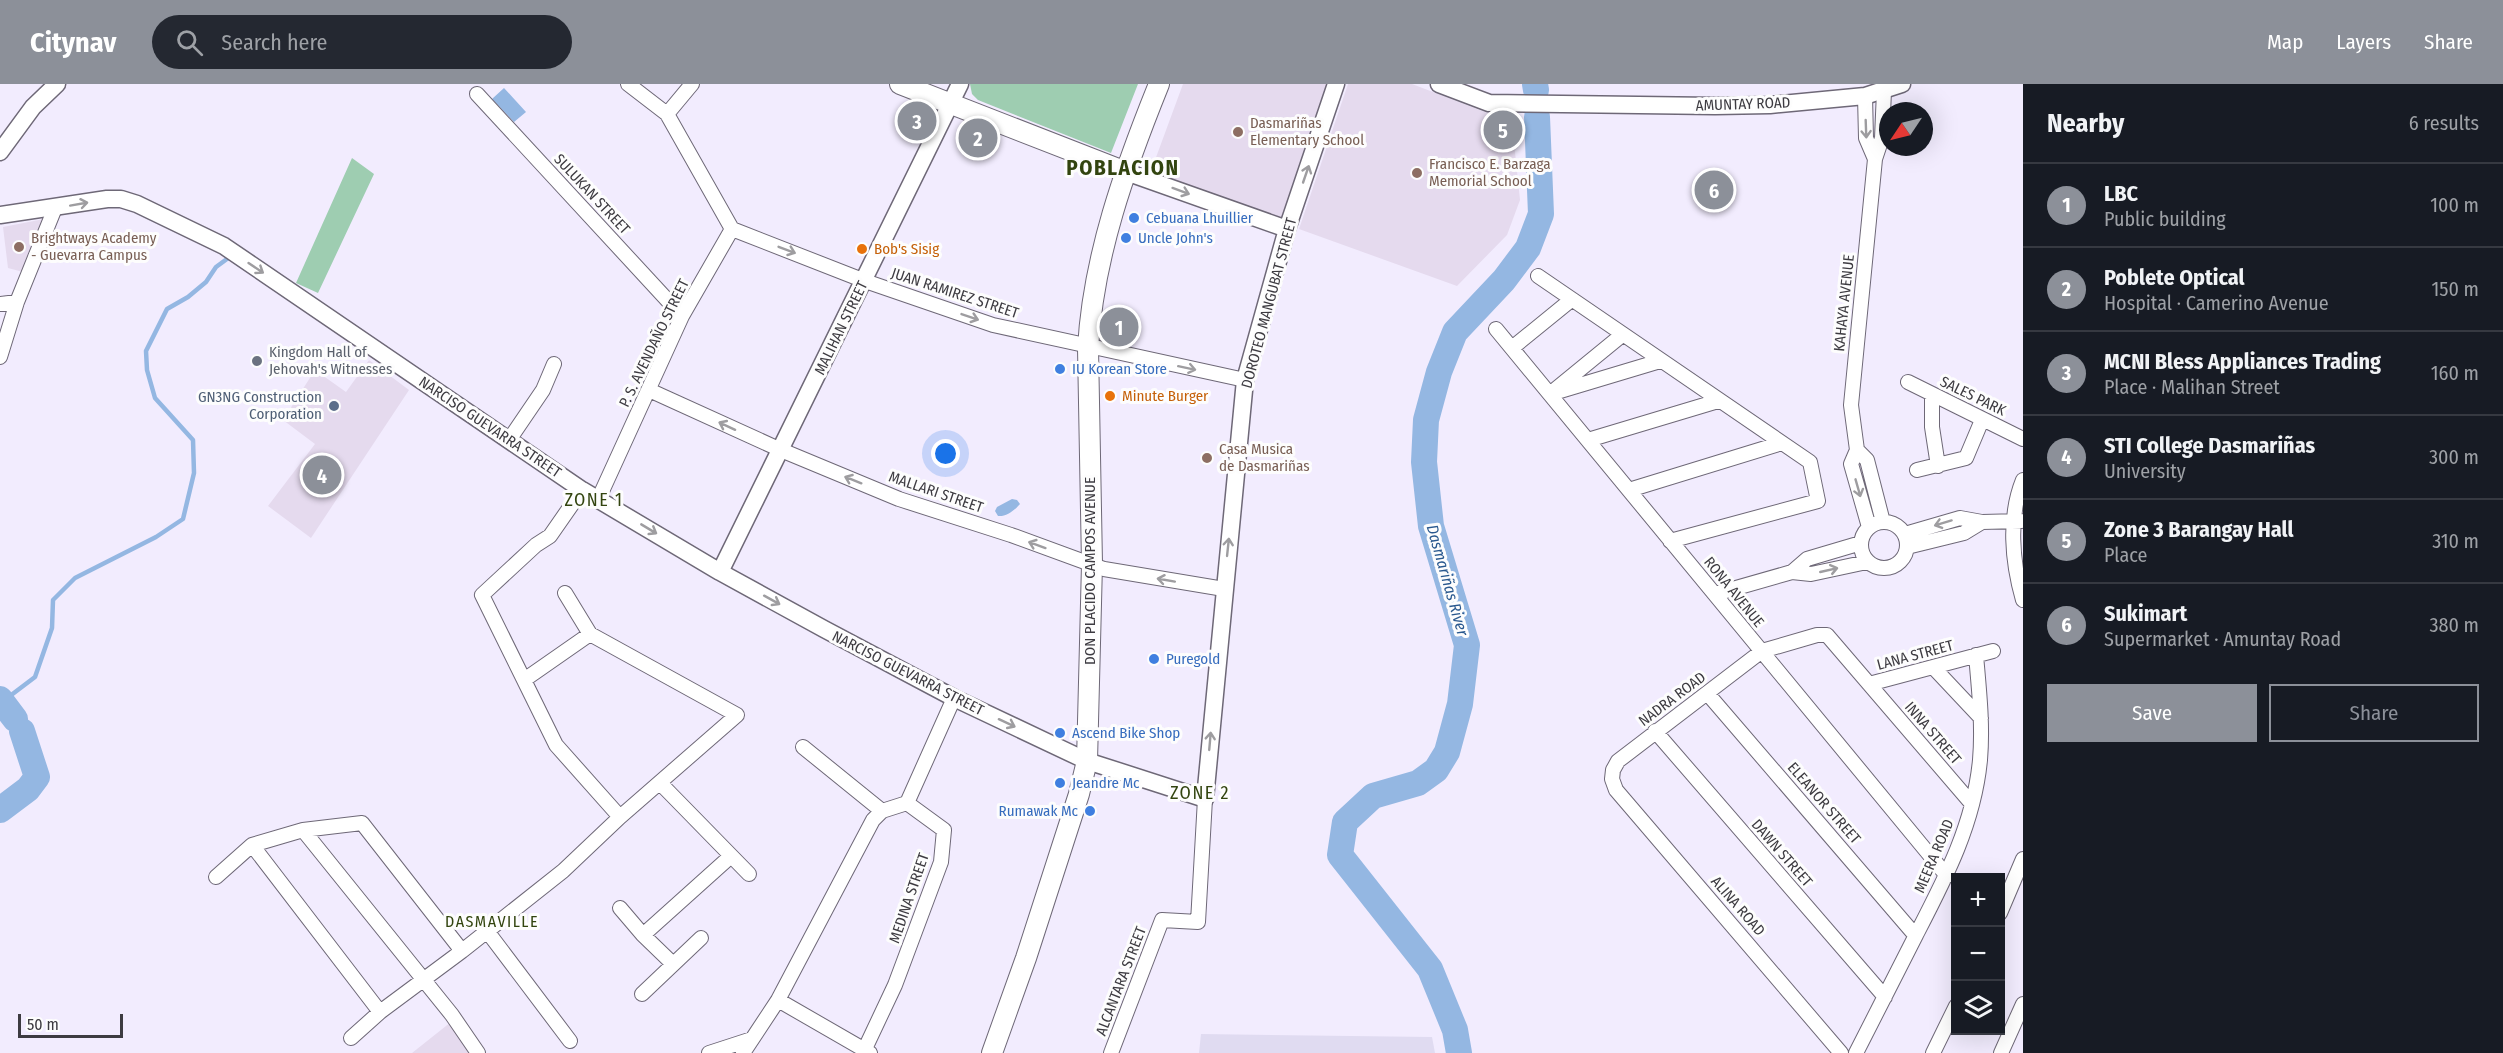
<!DOCTYPE html>
<html lang="en">
<head>
<meta charset="utf-8">
<style>
	body { margin:0; font-family:"Fira Sans Condensed",sans-serif; background:#242831; color:#f1f3f6 }
	.controls { position:absolute; right:18px; bottom:18px; display:grid; overflow:hidden; border-radius:0px; box-shadow:0 6px 24px #0002 }
	.controls button { width:54px; height:54px; display:grid; place-items:center; padding:0; border:0; border-bottom:2px solid #363941; background:#171b24; color:#f1f3f6; font:30px sans-serif }
	.compass { position:absolute; left:1879px; top:18px; width:54px; height:54px; border-radius:50%; background:#171b24; box-shadow:0 6px 24px #0002; rotate:235deg }
	.scale { position:absolute; left:18px; bottom:15px; width:105px; box-sizing:border-box; padding-left:6px; border:3px solid #3d3b41; border-top:0; font-size:16px; line-height:21px; white-space:nowrap; color:#3d3b41; -webkit-text-stroke:4px #fdfdfd; paint-order:stroke }
	.you { position:absolute; left:946px; top:370px; width:21px; height:21px; margin:-15px; border:4px solid #fff; border-radius:50%; background:#1a73e8; box-shadow:0 0 0 9px #1a73e833 }
	.badge { display:grid; place-items:center; width:39px; height:39px; border-radius:50%; background:#8c9099; color:#fff; font-size:20px; font-weight:700 }
	.pin { position:absolute; translate:-50% -50%; border:3px solid #fff; box-shadow:0 2px 6px #0006 }
	.list { margin:0; padding:0; list-style:none }
	h2 { display:flex; justify-content:space-between; align-items:center; height:78px; margin:0; padding:0 24px; font-size:26px }
	h2 small { font-size:20px; font-weight:400; color:#9ea1a6 }
	.list li { display:grid; grid-template-columns:39px 1fr auto; gap:18px; align-items:center; box-sizing:border-box; height:84px; padding:0 24px; border-top:2px solid #363941 }
	.list b { display:block; font-size:22px; white-space:nowrap }
	.list p { margin:0; font-size:20px; white-space:nowrap; color:#9ea1a6 }
	.list em { font-size:20px; font-style:normal; color:#9ea1a6 }
	.actions { display:flex; gap:12px; padding:18px 24px }
	.actions a { flex:1; padding:14px 0; border:2px solid #8c9099; border-radius:0px; text-align:center; font-size:21px; color:#8c9099 }
	.actions .main { background:#8c9099; color:#fff }
	.icon { flex:none; width:33px; height:33px; fill:none; stroke:currentColor; stroke-width:2; stroke-linecap:round; stroke-linejoin:round }
	.map { position:relative; flex:none; width:2023px; height:969px; overflow:hidden }
	header { display:flex; align-items:center; gap:36px; box-sizing:border-box; height:84px; padding:0 30px; background:#8c9099; color:#fff }
	header strong { font-size:28px }
	nav { display:flex; gap:33px; margin-inline-start:auto; font-size:21px }
	.search { width:420px; height:54px; background:#242831; display:flex; align-items:center; gap:15px; box-sizing:border-box; padding:0 21px; border-radius:33px; color:#9ea1a6; font-size:22px }
	main { display:flex }
	aside { flex:1; background:#171b24 }
	.map>svg:first-child { display:block }
</style>
</head>
<body>
<header>
<strong>Citynav</strong>
<div class="search"><svg class="icon" aria-label="search" viewBox="0 0 24 24"><circle cx="10" cy="10" r="6"/><path d="M15 15l6 6"/></svg>Search here</div>
<nav><a>Map</a><a>Layers</a><a>Share</a></nav>
</header>
<main>
<div class="map">
<svg width="2023" height="969" viewBox="0 0 2023 969">
	<rect width="100%" height="100%" fill="#f2ecfe"/>
	<path fill="#e0dbf1" d="M1201,950L1432,953L1435,969H1199Z"/>
	<path fill="#e5daee" d="M1183,0H1327L1281,137L1151,87Z
		M1348,0H1412L1493,31L1519,33L1515,68L1520,116L1507,151L1457,202L1299,145Z
		M44,135L23,188L8,184L3,143Z
		M369,276L409,306L311,454L268,422L315,360L283,336L315,286L346,308Z
		M451,938L474,969H412Z"/>
	<path fill="#9ecdb1" d="M970,0H1138L1111,69L978,16L972,10Z
		M352,74L374,90L318,209L296,199Z"/>
	<path fill="#94b7e2" d="M504,4L526,28L514,38L492,15Z
		M1012,415L1017,416L1020,420C1015,426 1006,433 998,432L995,427L997,423Z"/>
	<g fill="none" stroke-linecap="round" stroke-linejoin="round">
		<path stroke="#94b7e2" stroke-width="4.5" d="M2,618L35,593L52,544L53,516L75,494L156,453L183,435L194,389L193,356L155,314L147,286L146,267L167,225L188,213L206,198L216,183L231,172"/>
		<path stroke="#94b7e2" stroke-width="26" d="M1535,0L1536,6
			M0,615L15,635
			M0,726L28,705L37,693L22,647
			M1459,969L1455,946L1430,885L1340,771L1345,738L1373,712L1418,699L1436,686L1447,668L1460,620L1467,561L1431,442L1424,378L1426,336L1439,288L1455,248L1504,196L1528,164L1541,130L1537,33"/>
		<defs>
			<path id="minor" d="M628,0L667,30
				M692,0L667,30L732,145
				M477,10L682,232
				M1865,12L1866,54L1875,75
				M732,145L865,197L993,241L1245,296
				M1538,192L1810,378L1818,417L1670,457
				M0,220L17,218
				M1496,245L1947,792
				M1512,264L1571,216
				M0,273L17,218L55,124
				M1908,298L2023,355
				M1556,305L1622,251
				M649,306L781,366L899,415L1011,451L1104,485L1224,505
				M1550,310L1660,277
				M1932,310V343L1938,382
				M509,356L543,306L554,280
				M1588,356L1718,317
				M1857,366L1867,376L1883,438
				M1917,386L1966,374L1982,336
				M2023,396C2008,433 2012,478 2023,516
				M582,406L550,452L536,461L482,511L556,661L620,733
				M1629,406L1782,359
				M598,416L682,232L732,145
				M1861 461a23 23 0 1 1 46 0a23 23 0 1 1-46 0Z
				M1869,443L1851,380L1857,366L1851,321L1875,75L1882,54L1884,7
				M1905,450L1960,434L1982,438L2021,437
				M1907,463L1964,449L1982,438
				M1792,488L1807,475L1861,459
				M1715,510L1792,488L1811,490L1867,478
				M1933,583L1981,634
				M524,596L590,550
				M1869,600L1993,567
				M1707,609L1915,851
				M1655,647L1885,913
				M803,663L882,727
				M660,699L749,790
				M303,746L452,931L478,969
				M216,793L252,761
				M620,824L643,851L673,880
				M2000,829L2023,775
				M487,847L570,957
				M643,851L731,772
				M642,910L701,854
				M778,916L870,969
				M380,928L252,761L303,746L362,739L462,867
				M351,954L380,928L462,867L563,787L620,733L737,631L590,550L565,509
				M709,969L752,955
				M743,969L778,916L873,736L882,727L907,719
				M863,969L895,901L941,778L944,746L907,719L954,614
				M1111,969L1162,836L1198,838L1205,715
				M1841,969L1616,706L1612,695L1613,686L1618,677L1762,567L1817,551H1827L1972,720
				M1856,969C1876,930 1896,890 1916,851C1945,795 1974,740 1980,676C1983,641 1979,606 1976,571
				M1933,969L1956,922
				M2001,969L2023,920"/>
			<path id="tertiary" d="M1439,0L1489,19L1715,22L1770,21L1865,12L1902,0
				M0,68L33,23L57,0
				M1126,88L1287,145
				M0,131L107,115H121L137,120L224,162L582,406L720,488L824,545L954,614L1087,677L1205,715L1245,296L1287,145L1336,0
				M720,488L960,0"/>
			<path id="secondary" d="M900,0L1126,88
				M992,969L1026,874L1079,710L1087,677L1092,480L1088,264C1093,173 1125,84 1159,0"/>
		</defs>
		<use href="#minor" stroke="#6e6877" stroke-width="16"/>
		<use href="#tertiary" stroke="#6e6877" stroke-width="19"/>
		<use href="#secondary" stroke="#6e6877" stroke-width="22"/>
		<use href="#minor" stroke="#fff" stroke-width="14"/>
		<use href="#tertiary" stroke="#fff" stroke-width="16"/>
		<use href="#secondary" stroke="#fff" stroke-width="20"/>
	</g>
	<defs><path id="oneway-shaft" d="M-6 0H5M1.5-3L5.5 0L1.5 3" fill="none" stroke-width="1.6" stroke-linecap="round" stroke-linejoin="round" transform="scale(1.5)"/></defs>
	<g stroke="#9e9da0">
		<use href="#oneway-shaft" transform="translate(1866 45) rotate(88)"/>
		<use href="#oneway-shaft" transform="translate(1306 90) rotate(-71)"/>
		<use href="#oneway-shaft" transform="translate(1181 107) rotate(20)"/>
		<use href="#oneway-shaft" transform="translate(79 120) rotate(-10)"/>
		<use href="#oneway-shaft" transform="translate(787 166) rotate(21)"/>
		<use href="#oneway-shaft" transform="translate(256 184) rotate(34)"/>
		<use href="#oneway-shaft" transform="translate(970 233) rotate(19)"/>
		<use href="#oneway-shaft" transform="translate(1187 284) rotate(12)"/>
		<use href="#oneway-shaft" transform="translate(727 342) rotate(-155)"/>
		<use href="#oneway-shaft" transform="translate(853 396) rotate(-158)"/>
		<use href="#oneway-shaft" transform="translate(1858 404) rotate(74)"/>
		<use href="#oneway-shaft" transform="translate(1943 439) rotate(163)"/>
		<use href="#oneway-shaft" transform="translate(649 445) rotate(31)"/>
		<use href="#oneway-shaft" transform="translate(1037 461) rotate(-160)"/>
		<use href="#oneway-shaft" transform="translate(1228 463) rotate(-84)"/>
		<use href="#oneway-shaft" transform="translate(1829 486) rotate(-13)"/>
		<use href="#oneway-shaft" transform="translate(1166 496) rotate(-170)"/>
		<use href="#oneway-shaft" transform="translate(772 516) rotate(29)"/>
		<use href="#oneway-shaft" transform="translate(1007 639) rotate(25)"/>
		<use href="#oneway-shaft" transform="translate(1210 657) rotate(-85)"/>
	</g>
	<g fill="#8d6e63" stroke="#fdfdfd" stroke-width="2">
		<circle cx="1238" cy="48" r="6"/>
		<circle cx="1417" cy="89" r="6"/>
		<circle cx="19" cy="163" r="6"/>
		<circle cx="1207" cy="374" r="6"/>
	</g>
	<g fill="#3f7fe0" stroke="#fdfdfd" stroke-width="2">
		<circle cx="1134" cy="134" r="6"/>
		<circle cx="1126" cy="154" r="6"/>
		<circle cx="1060" cy="285" r="6"/>
		<circle cx="1154" cy="575" r="6"/>
		<circle cx="1060" cy="649" r="6"/>
		<circle cx="1060" cy="699" r="6"/>
		<circle cx="1090" cy="727" r="6"/>
	</g>
	<g fill="#e8710a" stroke="#fdfdfd" stroke-width="2">
		<circle cx="862" cy="165" r="6"/>
		<circle cx="1110" cy="312" r="6"/>
	</g>
	<circle fill="#6b7280" stroke="#fdfdfd" stroke-width="2" cx="257" cy="277" r="6"/>
	<circle fill="#5c6f8a" stroke="#fdfdfd" stroke-width="2" cx="334" cy="322" r="6"/>
	<g text-anchor="middle" stroke-width="6" stroke-linejoin="round" paint-order="stroke">
		<g font-size="15" fill="#3d3b41" stroke="#fdfdfd">
			<text transform="translate(1743 20) rotate(-2)" y="5">AMUNTAY ROAD</text>
			<text transform="translate(592 110) rotate(47)" y="5">SULUKAN STREET</text>
			<text transform="translate(955 209) rotate(18)" y="5">JUAN RAMIREZ STREET</text>
			<text transform="translate(1269 219) rotate(-75)" y="5">DOROTEO MANGUBAT STREET</text>
			<text transform="translate(1844 219) rotate(-84)" y="5">KAHAYA AVENUE</text>
			<text transform="translate(841 244) rotate(-64)" y="5">MALIHAN STREET</text>
			<text transform="translate(654 259) rotate(-64)" y="5">P. S. AVENDAÑO STREET</text>
			<text transform="translate(1973 312) rotate(26)" y="5">SALES PARK</text>
			<text transform="translate(490 343) rotate(34)" y="5">NARCISO GUEVARRA STREET</text>
			<text transform="translate(936 408) rotate(19)" y="5">MALLARI STREET</text>
			<text transform="translate(1090 487) rotate(-90)" y="5">DON PLACIDO CAMPOS AVENUE</text>
			<text transform="translate(1734 508) rotate(51)" y="5">RONA AVENUE</text>
			<text transform="translate(1915 571) rotate(-15)" y="5">LANA STREET</text>
			<text transform="translate(908 589) rotate(27)" y="5">NARCISO GUEVARRA STREET</text>
			<text transform="translate(1672 615) rotate(-37)" y="5">NADRA ROAD</text>
			<text transform="translate(1933 649) rotate(49)" y="5">INNA STREET</text>
			<text transform="translate(1824 719) rotate(49)" y="5">ELEANOR STREET</text>
			<text transform="translate(1782 769) rotate(49)" y="5">DAWN STREET</text>
			<text transform="translate(1934 772) rotate(-67)" y="5">MEERA ROAD</text>
			<text transform="translate(909 814) rotate(-71)" y="5">MEDINA STREET</text>
			<text transform="translate(1738 822) rotate(49)" y="5">ALINA ROAD</text>
			<text transform="translate(1121 897) rotate(-69)" y="5">ALCANTARA STREET</text>
		</g>
		<g font-size="15" fill="#785e54" stroke="#fdfdfd" text-anchor="start">
			<text x="1250" y="44">Dasmariñas<tspan x="1250" dy="17">Elementary School</tspan></text>
			<text x="1429" y="85">Francisco E. Barzaga<tspan x="1429" dy="17">Memorial School</tspan></text>
			<text x="31" y="159">Brightways Academy<tspan x="31" dy="17">- Guevarra Campus</tspan></text>
			<text x="1219" y="370">Casa Musica<tspan x="1219" dy="17">de Dasmariñas</tspan></text>
		</g>
		<g font-size="15" fill="#366cbe" stroke="#fdfdfd" text-anchor="start">
			<text x="1146" y="139">Cebuana Lhuillier</text>
			<text x="1138" y="159">Uncle John's</text>
			<text x="1072" y="290">IU Korean Store</text>
			<text x="1166" y="580">Puregold</text>
			<text x="1072" y="654">Ascend Bike Shop</text>
			<text x="1072" y="704">Jeandre Mc</text>
			<text x="1078" y="732" text-anchor="end">Rumawak Mc</text>
		</g>
		<g font-size="15" fill="#c56008" stroke="#fdfdfd" text-anchor="start">
			<text x="874" y="170">Bob's Sisig</text>
			<text x="1122" y="317">Minute Burger</text>
		</g>
		<g font-size="15" fill="#5b616d" stroke="#fdfdfd" text-anchor="start">
			<text x="269" y="273">Kingdom Hall of<tspan x="269" dy="17">Jehovah's Witnesses</tspan></text>
		</g>
		<g font-size="15" fill="#4e5e75" stroke="#fdfdfd" text-anchor="end">
			<text x="322" y="318">GN3NG Construction<tspan x="322" dy="17">Corporation</tspan></text>
		</g>
		<g font-size="16" font-style="italic" fill="#29588e" stroke="#fdfdfd">
			<text transform="translate(1448 496) rotate(74)" y="6">Dasmariñas River</text>
		</g>
		<g font-size="16" letter-spacing="1.5" fill="#32440f" stroke="#fdfdfd">
			<text x="492" y="843">DASMAVILLE</text>
		</g>
		<g font-size="18" letter-spacing="1.5" fill="#32440f" stroke="#fdfdfd">
			<text x="594" y="422">ZONE 1</text>
			<text x="1200" y="715">ZONE 2</text>
		</g>
		<g font-size="21" font-weight="bold" letter-spacing="1.5" fill="#32440f" stroke="#fdfdfd">
			<text x="1123" y="91">POBLACION</text>
		</g>
	</g>
</svg>
<div class="controls">
<button>+</button>
<button>−</button>
<button><svg class="icon" aria-label="layers" viewBox="0 0 24 24"><path d="M12 4l9 5-9 5-9-5zM3 14l9 5 9-5"/></svg></button>
</div>
<svg class="compass" viewBox="-18 -18 36 36"><path d="M0-13l5 13h-10z" fill="#e53935"/><path d="M0 13l5-13h-10z" fill="#9ea1a6"/></svg>
<div class="scale">50 m</div>
<div class="you"></div>
<div class="pin badge" style="left:1119px;top:243px">1</div>
<div class="pin badge" style="left:978px;top:54px">2</div>
<div class="pin badge" style="left:917px;top:37px">3</div>
<div class="pin badge" style="left:322px;top:391px">4</div>
<div class="pin badge" style="left:1503px;top:46px">5</div>
<div class="pin badge" style="left:1714px;top:106px">6</div>
</div>
<aside>
<h2>Nearby<small>6 results</small></h2>
<ul class="list">
<li><span class="badge">1</span><div><b>LBC</b><p>Public building</p></div><em>100 m</em></li>
<li><span class="badge">2</span><div><b>Poblete Optical</b><p>Hospital · Camerino Avenue</p></div><em>150 m</em></li>
<li><span class="badge">3</span><div><b>MCNI Bless Appliances Trading</b><p>Place · Malihan Street</p></div><em>160 m</em></li>
<li><span class="badge">4</span><div><b>STI College Dasmariñas</b><p>University</p></div><em>300 m</em></li>
<li><span class="badge">5</span><div><b>Zone 3 Barangay Hall</b><p>Place</p></div><em>310 m</em></li>
<li><span class="badge">6</span><div><b>Sukimart</b><p>Supermarket · Amuntay Road</p></div><em>380 m</em></li>
</ul>
<div class="actions"><a class="main">Save</a><a>Share</a></div>
</aside>
</main>
</body>
</html>
